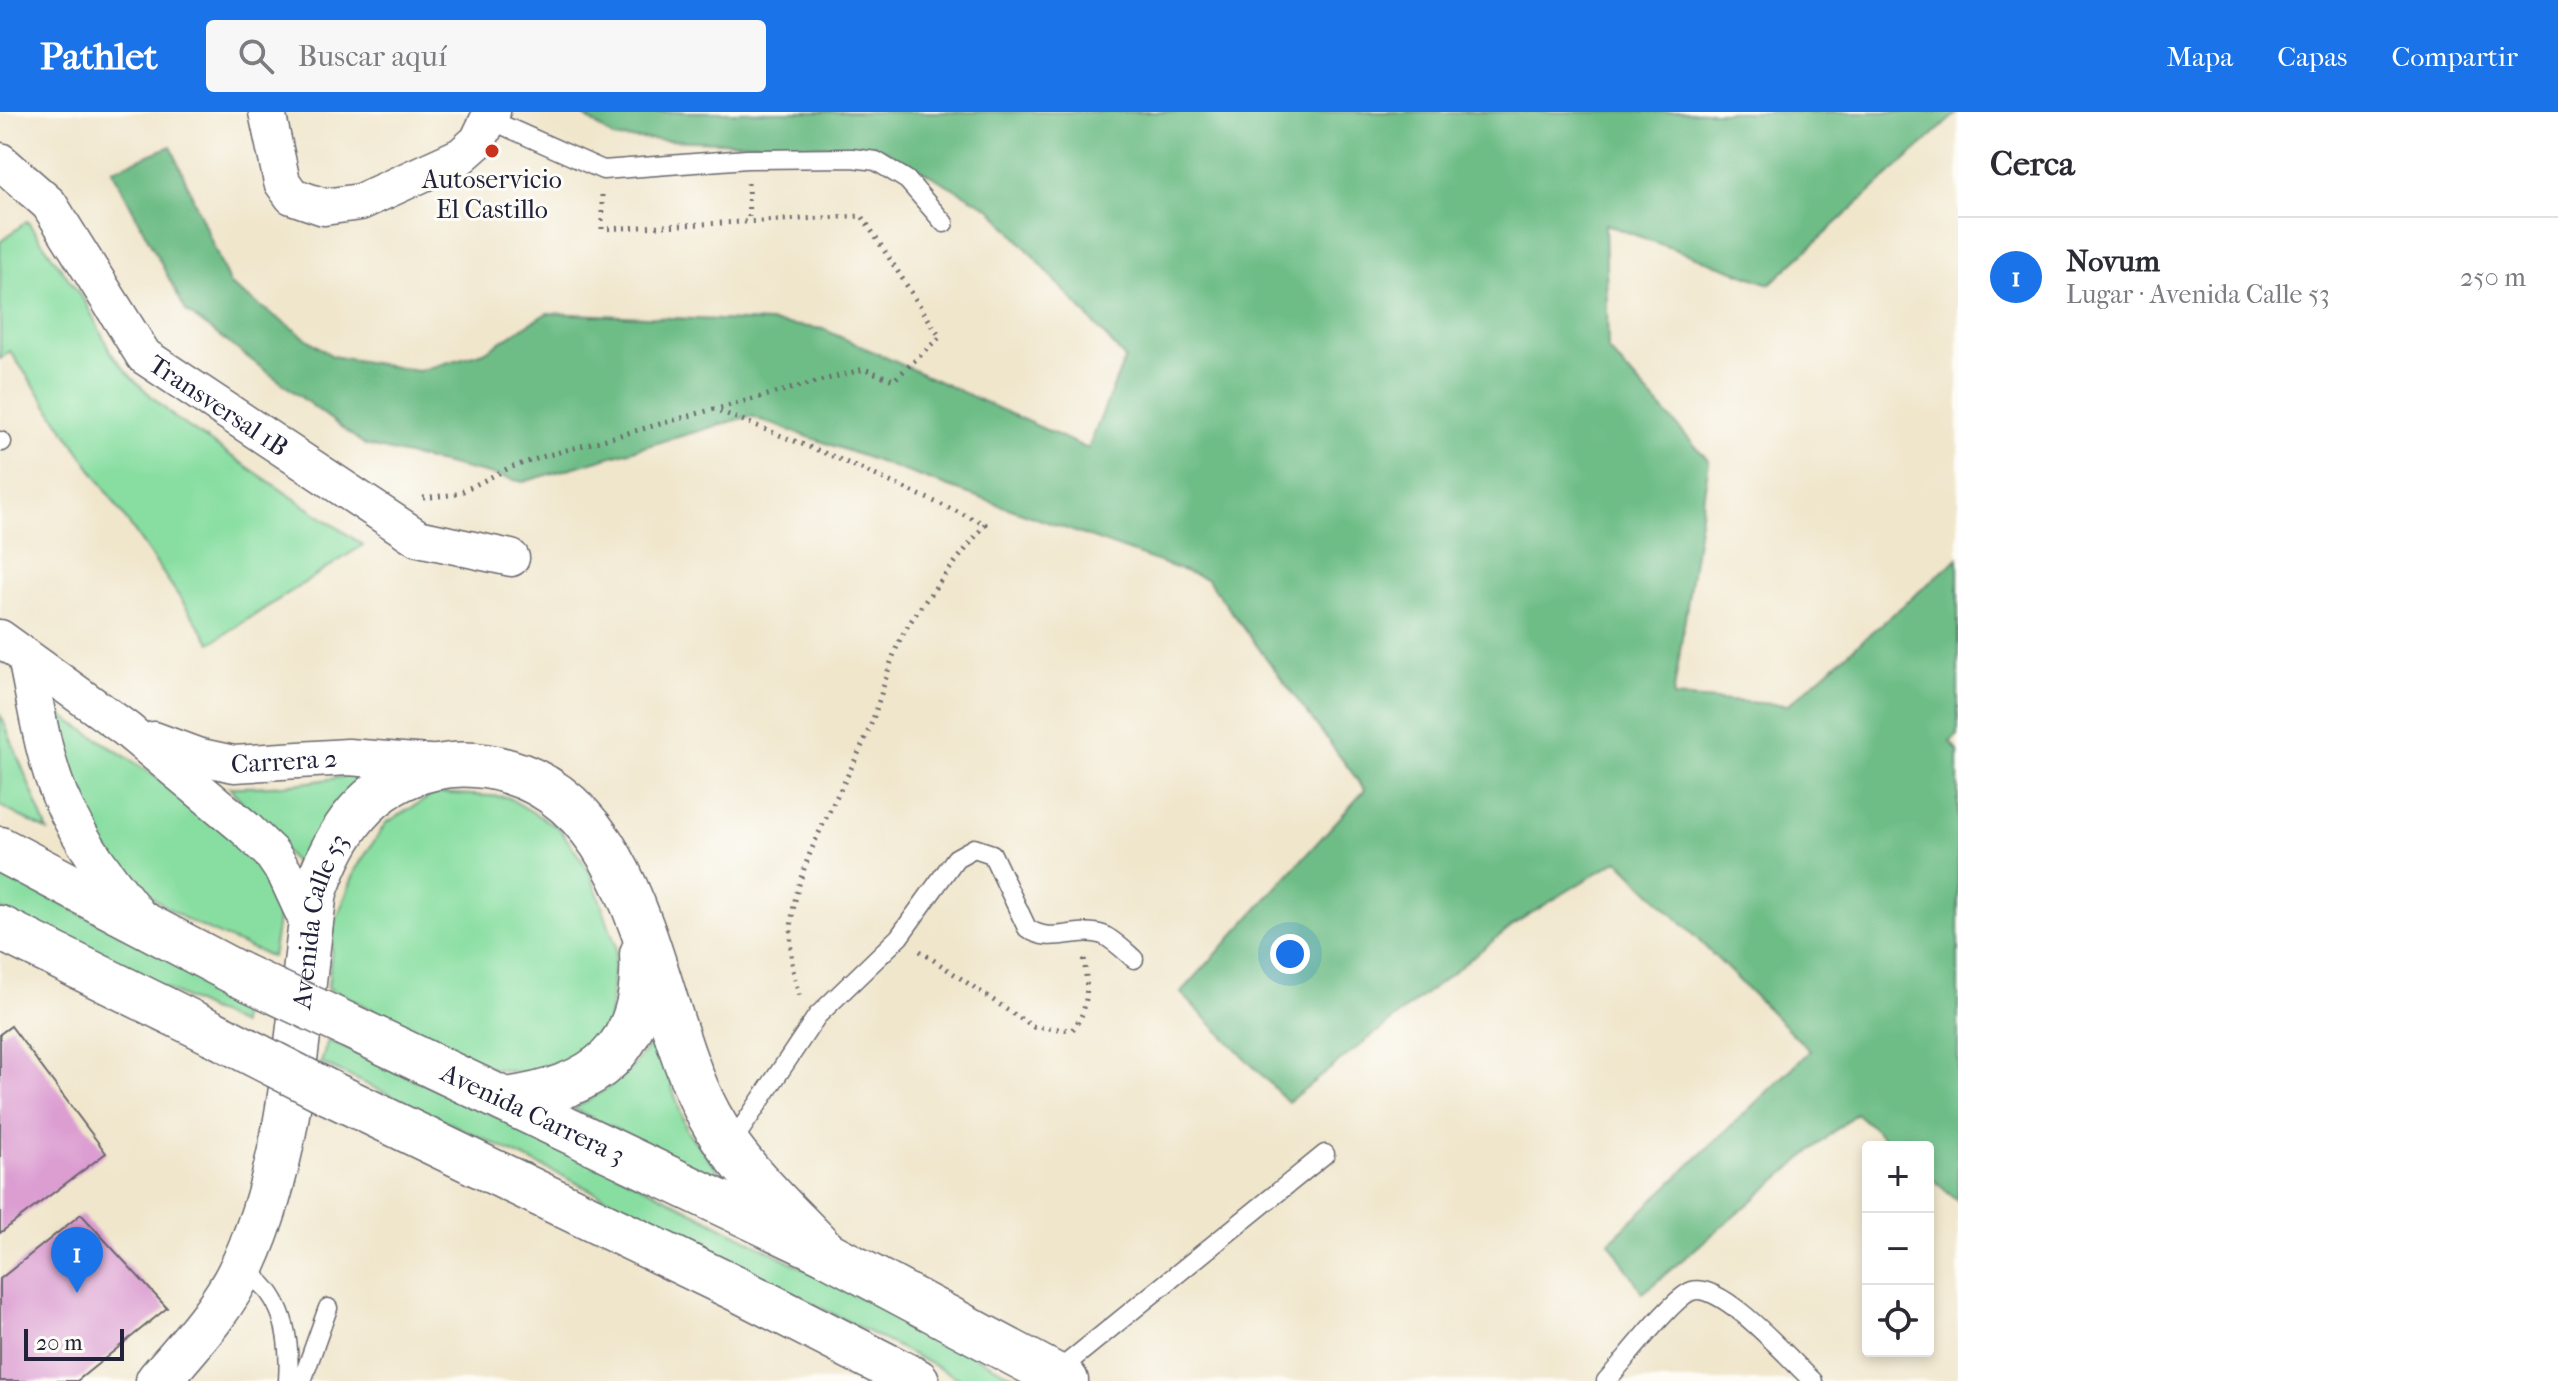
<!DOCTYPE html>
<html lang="es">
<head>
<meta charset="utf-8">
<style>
	body { margin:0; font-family:"IM FELL French Canon",serif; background:#f7f7f7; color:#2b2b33 }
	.controls { position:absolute; right:24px; bottom:24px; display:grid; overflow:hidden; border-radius:8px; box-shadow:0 4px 12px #0003 }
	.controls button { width:72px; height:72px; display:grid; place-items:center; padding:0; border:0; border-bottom:2px solid #e1e1e2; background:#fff; color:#2b2b33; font:40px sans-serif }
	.scale { position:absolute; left:24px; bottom:20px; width:100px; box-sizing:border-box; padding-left:8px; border:4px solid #22223b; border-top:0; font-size:22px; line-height:28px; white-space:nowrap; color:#22223b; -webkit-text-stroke:6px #fdfcf7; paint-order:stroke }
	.you { position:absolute; left:1290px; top:842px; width:28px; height:28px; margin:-20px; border:6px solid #fff; border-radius:50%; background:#1a73e8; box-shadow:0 0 0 12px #1a73e833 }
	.badge { display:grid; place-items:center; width:52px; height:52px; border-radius:50%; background:#1a73e8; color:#fff; font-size:26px; font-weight:700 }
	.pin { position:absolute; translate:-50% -66px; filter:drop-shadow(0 2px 4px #0008) }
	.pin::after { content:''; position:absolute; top:42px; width:28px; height:24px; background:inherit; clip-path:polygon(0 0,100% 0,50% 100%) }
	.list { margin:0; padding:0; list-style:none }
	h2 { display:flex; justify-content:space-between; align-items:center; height:104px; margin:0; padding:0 32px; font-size:34px }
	h2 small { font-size:26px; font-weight:400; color:#7c7c81 }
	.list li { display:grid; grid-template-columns:52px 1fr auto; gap:24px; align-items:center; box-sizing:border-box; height:120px; padding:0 32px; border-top:2px solid #e1e1e2 }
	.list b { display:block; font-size:30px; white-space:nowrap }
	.list p { margin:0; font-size:26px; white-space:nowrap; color:#7c7c81 }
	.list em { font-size:26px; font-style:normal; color:#7c7c81 }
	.icon { flex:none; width:44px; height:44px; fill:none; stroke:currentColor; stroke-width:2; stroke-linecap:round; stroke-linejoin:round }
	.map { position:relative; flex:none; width:1958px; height:1269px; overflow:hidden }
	header { display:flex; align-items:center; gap:48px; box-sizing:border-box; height:112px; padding:0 40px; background:#1a73e8; color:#fff }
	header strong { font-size:38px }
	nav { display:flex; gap:44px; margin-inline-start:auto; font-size:28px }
	.search { width:560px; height:72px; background:#f7f7f7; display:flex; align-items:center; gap:20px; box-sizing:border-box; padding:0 28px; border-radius:8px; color:#7c7c81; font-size:30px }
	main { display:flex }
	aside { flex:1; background:#fff }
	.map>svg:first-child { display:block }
</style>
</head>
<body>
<header>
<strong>Pathlet</strong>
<div class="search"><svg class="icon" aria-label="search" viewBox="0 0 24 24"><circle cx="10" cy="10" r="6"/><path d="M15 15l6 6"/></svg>Buscar aquí</div>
<nav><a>Mapa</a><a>Capas</a><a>Compartir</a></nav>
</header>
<main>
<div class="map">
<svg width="1958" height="1269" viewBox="0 0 1958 1269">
	<rect width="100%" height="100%" fill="#fdfcf7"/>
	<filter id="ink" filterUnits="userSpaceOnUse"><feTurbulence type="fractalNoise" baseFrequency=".0125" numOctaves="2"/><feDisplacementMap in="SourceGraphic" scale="16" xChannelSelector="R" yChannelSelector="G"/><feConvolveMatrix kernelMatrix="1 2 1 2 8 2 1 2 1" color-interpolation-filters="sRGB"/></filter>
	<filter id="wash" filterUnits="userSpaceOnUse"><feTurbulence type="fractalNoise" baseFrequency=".006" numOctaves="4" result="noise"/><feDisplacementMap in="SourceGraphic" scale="32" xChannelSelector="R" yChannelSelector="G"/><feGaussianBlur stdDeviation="1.8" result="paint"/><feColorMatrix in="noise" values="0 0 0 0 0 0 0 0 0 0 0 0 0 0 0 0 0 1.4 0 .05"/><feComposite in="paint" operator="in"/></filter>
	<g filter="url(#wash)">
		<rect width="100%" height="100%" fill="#f0e6cc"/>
		<path fill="#88dea1" stroke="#55806e" stroke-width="2" d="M27,109L86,191L111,241L133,267L175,306L363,433L211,531L10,239L0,247V130Z
			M47,594C103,632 272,727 278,796C279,812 274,830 272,845C243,832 210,821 182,805C99,756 69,683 47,594Z
			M0,603L3,608L48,719L0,694Z
			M378,657L324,709L298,754L229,675C280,676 328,669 378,657Z
			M436,681L507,685L559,716L590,760L616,834L609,908L577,951L540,964L491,956L328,876L334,814L356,757L386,711Z
			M0,761L241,883V913L0,797Z
			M659,917L672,975L687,1019L729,1071L573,997C618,972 633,960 659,917Z
			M328,928L586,1045L1023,1269H964L563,1064L321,951Z"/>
		<path fill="#6ebd87" stroke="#487061" stroke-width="2" d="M579,0H1958L1770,172L1605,112L1608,238L1709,349L1673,585L1788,593L1958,446V623L1950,630L1958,639V1089L1928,1063V1035H1895L1856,1001L1643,1181L1609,1130L1810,939L1618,748L1517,810L1288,990L1181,881L1365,678L1207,467L750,304L523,370L365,333L186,199L112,58L171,34L230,173L332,244L418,259L484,240L547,201L769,210L823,217L1088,337L1125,246L991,97L881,36L614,26Z"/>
		<g id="blocks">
			<path fill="#dc9dd1" d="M11,914L106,1041L0,1121V922Z
				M81,1102L167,1196L77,1269H0V1167Z"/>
		</g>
	</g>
	<g filter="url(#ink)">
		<use href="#blocks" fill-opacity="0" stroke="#6a676e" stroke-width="2"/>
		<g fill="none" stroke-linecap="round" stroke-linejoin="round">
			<defs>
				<path id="service" d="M491,8L603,58L747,47L852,46L876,49L907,68L944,111
					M0,329L2,330
					M729,1035L817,904L899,825L956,746L974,736L992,742L1027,816C1051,834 1077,814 1103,823C1114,828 1125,839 1134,847
					M242,1157C284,1180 291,1225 288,1269
					M1054,1262L1325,1042
					M302,1269L328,1196
					M1606,1269C1623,1251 1673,1185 1692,1179C1722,1169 1790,1248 1813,1269"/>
				<g id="minor">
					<path d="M267,0L282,70L292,84L324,95L360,90L461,44L478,29L492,0"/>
					<path id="s1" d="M0,49L49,92L144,244L418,426L511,446"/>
					<path d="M0,526L126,617L245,716L271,741L286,763L310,815"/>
					<path d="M26,546C36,592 42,641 60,684C80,731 111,769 142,808"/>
					<path id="s2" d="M154,628L197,644L234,652L348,645L442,652"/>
				</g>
				<g id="secondary">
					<path d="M505,988C595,976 647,938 642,842"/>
					<path id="s3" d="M158,1269C189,1233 224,1196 244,1151C296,1037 297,903 315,780C335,721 368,670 433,656C459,650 485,652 510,660C645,700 651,896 709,1003C737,1055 786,1098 826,1141"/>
				</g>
				<g id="primary">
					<path d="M0,737L240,863"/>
					<path d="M0,816L213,921"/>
					<path id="s4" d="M347,913L826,1141L1066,1269"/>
					<path d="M330,981L743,1180L917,1269"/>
				</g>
			</defs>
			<use href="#service" stroke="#6a676e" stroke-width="21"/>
			<use href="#minor" stroke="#6a676e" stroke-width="39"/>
			<use href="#secondary" stroke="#6a676e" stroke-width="47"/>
			<use href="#primary" stroke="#6a676e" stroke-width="47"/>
			<path stroke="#6a676e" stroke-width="5" stroke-dasharray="2 6" stroke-linecap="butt" d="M748,71L749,110
				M602,83V117L862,104L940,225L894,268L864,257L716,297
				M423,386L457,382L509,356L545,344L714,297L832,344L985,412C961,444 934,475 911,509C888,542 883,586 867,622C829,711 767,784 800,886
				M920,839L1033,915L1072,918C1091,896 1087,873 1084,845"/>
			<use href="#service" stroke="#fff" stroke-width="18"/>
			<use href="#minor" stroke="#fff" stroke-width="36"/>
			<use href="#secondary" stroke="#fff" stroke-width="44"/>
			<use href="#primary" stroke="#fff" stroke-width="44"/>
			<defs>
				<path id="primary-bridge" d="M240,863L347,913
					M213,921L330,981"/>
			</defs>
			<use href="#primary-bridge" stroke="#6a676e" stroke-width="47" stroke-linecap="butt"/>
			<use href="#primary-bridge" stroke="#fff" stroke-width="44"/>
		</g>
	</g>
	<circle fill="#c8321e" stroke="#fdfcf7" stroke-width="3" cx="492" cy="39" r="8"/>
	<g text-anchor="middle" stroke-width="6" stroke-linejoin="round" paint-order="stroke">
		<g font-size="26" fill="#22223b" stroke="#fdfcf7">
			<text x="492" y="76">Autoservicio<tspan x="492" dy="30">El Castillo</tspan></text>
		</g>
		<g font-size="26" fill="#22223b" stroke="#fdfcf7">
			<text dy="9" stroke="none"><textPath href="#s1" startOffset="334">Transversal 1B</textPath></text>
			<text dy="9" stroke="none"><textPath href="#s2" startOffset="134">Carrera 2</textPath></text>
			<text dy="9" stroke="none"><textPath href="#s3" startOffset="498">Avenida Calle 53</textPath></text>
			<text dy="9" stroke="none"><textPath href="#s4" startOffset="206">Avenida Carrera 3</textPath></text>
		</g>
	</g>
</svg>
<div class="controls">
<button>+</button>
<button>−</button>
<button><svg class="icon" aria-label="locate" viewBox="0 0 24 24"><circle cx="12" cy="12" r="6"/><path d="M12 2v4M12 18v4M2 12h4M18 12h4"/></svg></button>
</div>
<div class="scale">20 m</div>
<div class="you"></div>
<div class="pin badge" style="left:77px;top:1181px">1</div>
</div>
<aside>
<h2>Cerca<small></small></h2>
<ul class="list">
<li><span class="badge">1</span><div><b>Novum</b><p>Lugar · Avenida Calle 53</p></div><em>250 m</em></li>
</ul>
</aside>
</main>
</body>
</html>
